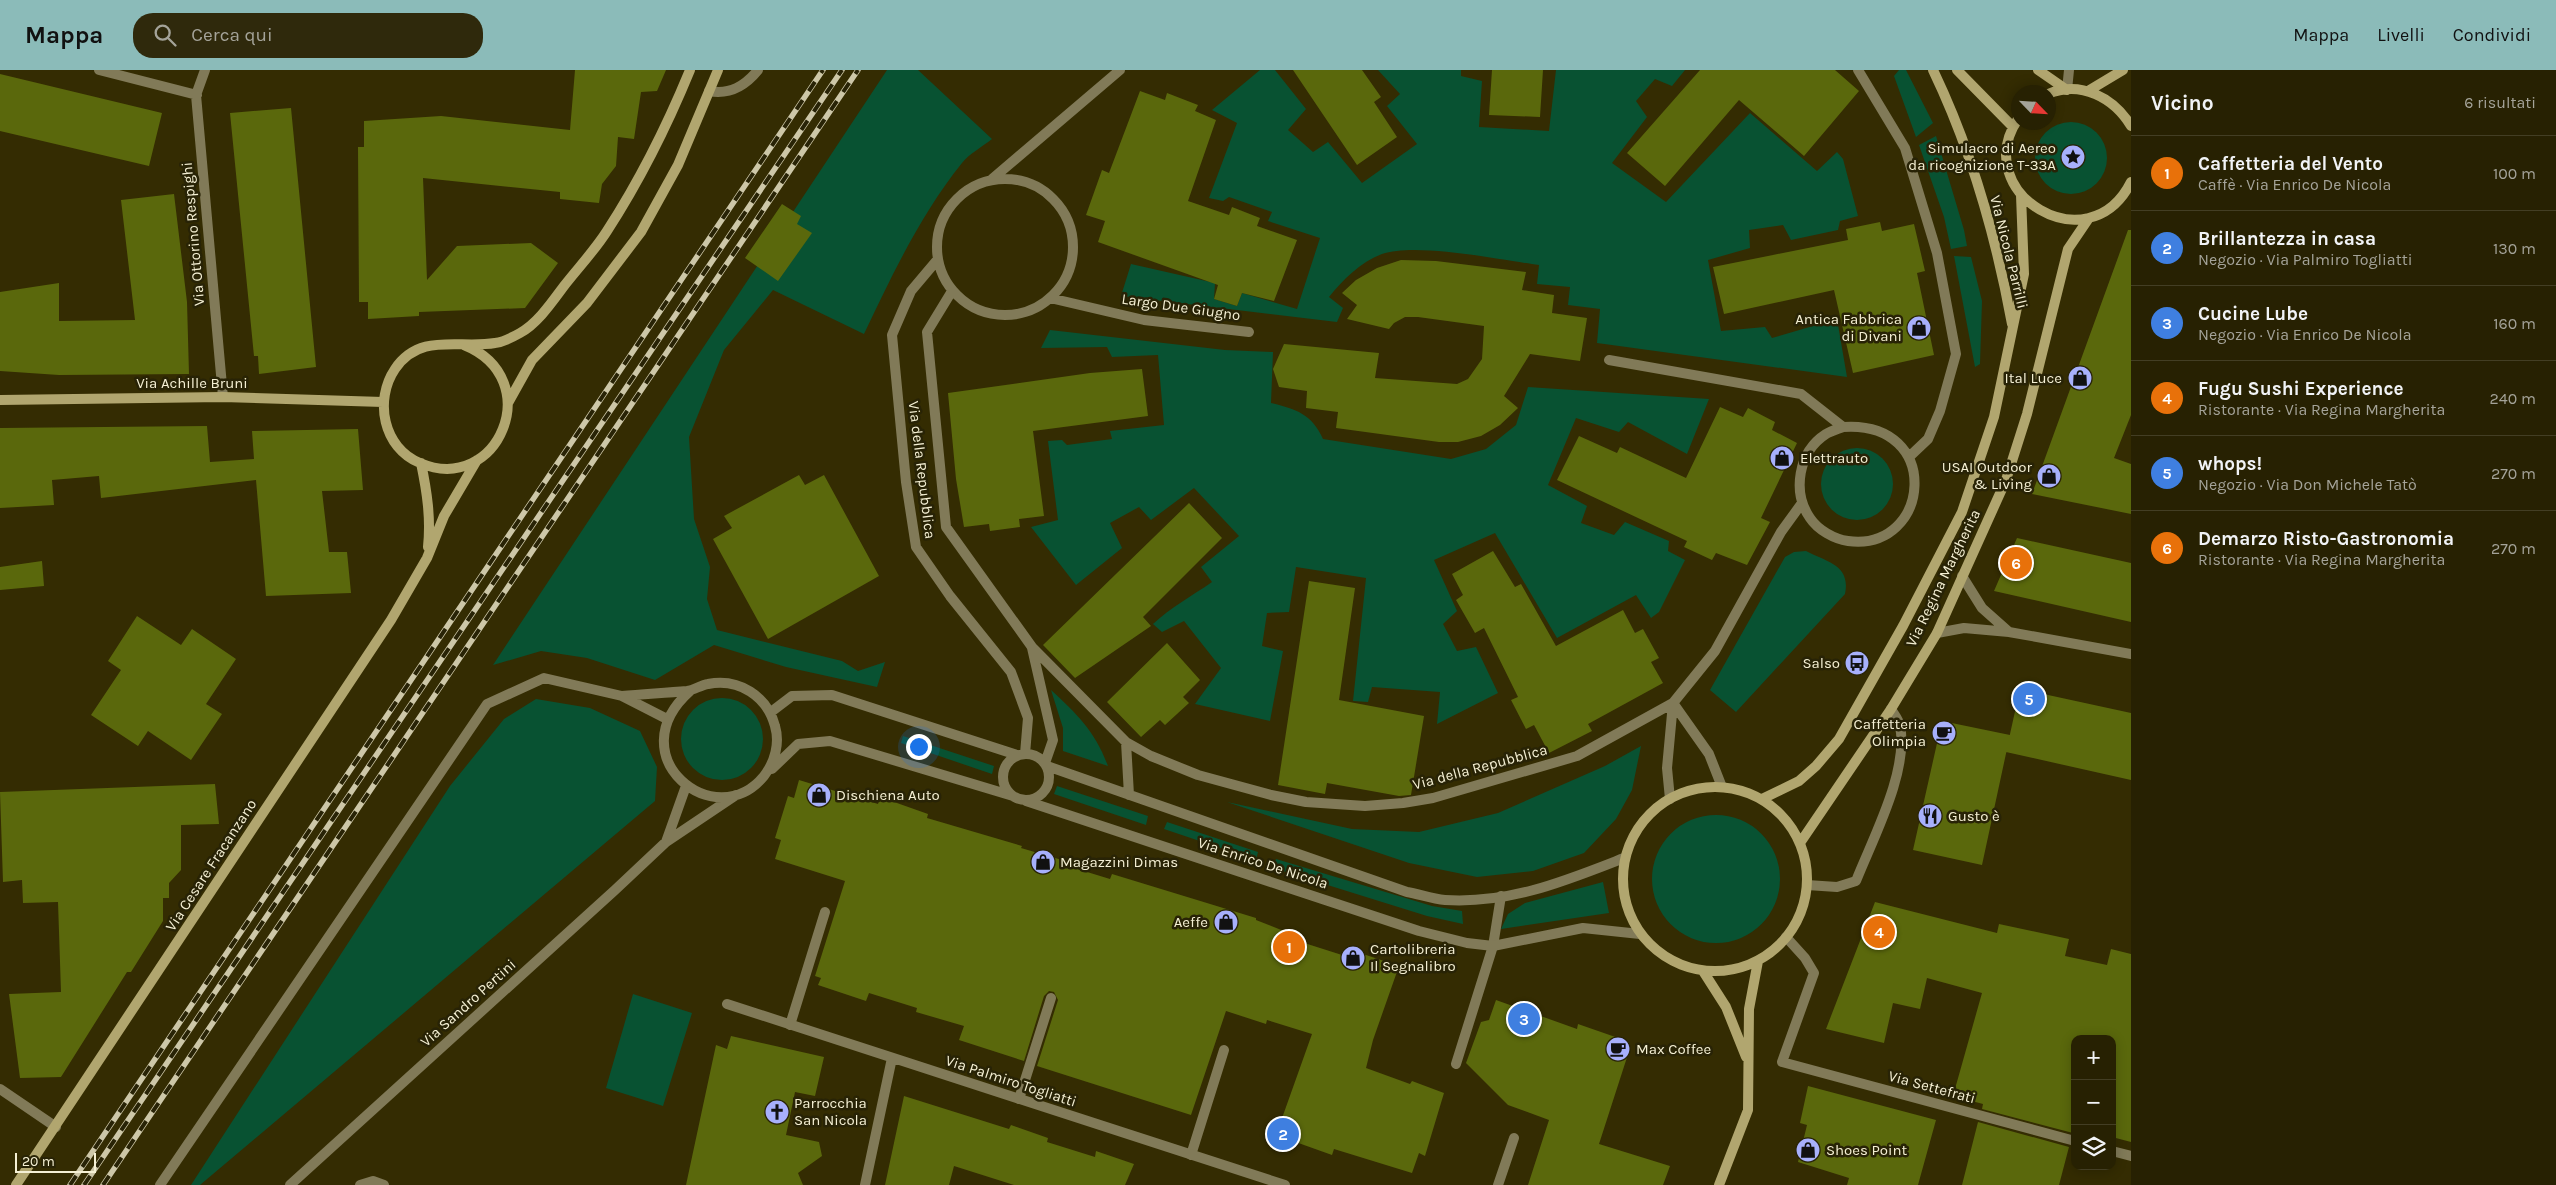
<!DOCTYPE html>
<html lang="it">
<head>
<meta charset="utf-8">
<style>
	body { margin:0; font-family:Karla,sans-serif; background:#2f290c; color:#f1f3f6 }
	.controls { position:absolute; right:15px; bottom:15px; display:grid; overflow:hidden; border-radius:10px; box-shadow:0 2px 12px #0003 }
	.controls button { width:45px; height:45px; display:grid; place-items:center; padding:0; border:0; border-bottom:1px solid #433e24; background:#272102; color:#f1f3f6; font:25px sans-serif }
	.compass { position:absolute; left:2011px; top:15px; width:45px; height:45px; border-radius:50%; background:#272102; box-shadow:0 2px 12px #0003; rotate:115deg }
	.scale { position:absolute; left:15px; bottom:12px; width:81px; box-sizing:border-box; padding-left:5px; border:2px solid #f5f0d4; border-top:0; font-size:14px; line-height:18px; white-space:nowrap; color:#f5f0d4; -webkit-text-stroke:4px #282306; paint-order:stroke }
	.you { position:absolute; left:918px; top:676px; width:18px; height:18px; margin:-12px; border:4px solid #fff; border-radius:50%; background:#1a73e8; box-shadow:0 0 0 8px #1a73e833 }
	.badge { display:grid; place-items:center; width:32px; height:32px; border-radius:50%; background:#8bbbb9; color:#fff; font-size:16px; font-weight:700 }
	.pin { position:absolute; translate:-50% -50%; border:2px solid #fff; box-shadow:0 1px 5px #0006 }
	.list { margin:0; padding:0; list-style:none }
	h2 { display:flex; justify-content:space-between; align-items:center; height:65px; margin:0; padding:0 20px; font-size:21px }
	h2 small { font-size:16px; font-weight:400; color:#a4a399 }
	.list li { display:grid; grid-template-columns:32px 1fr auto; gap:15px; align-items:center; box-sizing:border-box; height:75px; padding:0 20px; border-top:1px solid #433e24 }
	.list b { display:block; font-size:19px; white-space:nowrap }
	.list p { margin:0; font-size:16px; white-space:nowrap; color:#a4a399 }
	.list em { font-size:16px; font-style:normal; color:#a4a399 }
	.icon { flex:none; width:28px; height:28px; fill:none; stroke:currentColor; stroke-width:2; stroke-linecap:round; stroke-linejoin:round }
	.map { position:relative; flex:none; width:2131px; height:1115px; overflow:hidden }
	header { display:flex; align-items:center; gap:30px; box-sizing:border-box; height:70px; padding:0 25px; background:#8bbbb9; color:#111 }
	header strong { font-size:24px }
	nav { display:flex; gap:28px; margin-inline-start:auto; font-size:18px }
	.search { width:350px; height:45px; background:#2f290c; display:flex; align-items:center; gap:12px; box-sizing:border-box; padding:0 18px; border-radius:20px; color:#a4a399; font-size:19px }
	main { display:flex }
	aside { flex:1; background:#272102 }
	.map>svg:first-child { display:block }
</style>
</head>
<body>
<header>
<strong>Mappa</strong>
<div class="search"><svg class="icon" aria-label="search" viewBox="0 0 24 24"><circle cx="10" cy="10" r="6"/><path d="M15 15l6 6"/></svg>Cerca qui</div>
<nav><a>Mappa</a><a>Livelli</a><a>Condividi</a></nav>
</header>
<main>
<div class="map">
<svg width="2131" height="1115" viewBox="0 0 2131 1115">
	<rect width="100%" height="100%" fill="#342c02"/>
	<path fill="#085232" d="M887,0H918L992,69C982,77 969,84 962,93C921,144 892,205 864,264L773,220L724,280L689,367L694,449L710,497L707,529L717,560L842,591L858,601L885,592L877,617L786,597L714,575L655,610L587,588L541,581L493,595Z
		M1260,0H1275L1306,39L1288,60L1313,82L1328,72L1362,113L1417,74L1387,36L1400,24L1378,0H1461V6L1482,11L1479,57L1549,61L1556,0H1685L1672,16L1655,9L1636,31L1647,47L1612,93L1666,132L1750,43L1817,101L1837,82L1843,89L1858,146L1840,151L1838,160L1791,170L1783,155L1749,160L1750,178L1708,190L1721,261L1765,257L1772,268L1837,249L1847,307L1597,273L1600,239L1568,235L1570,217L1537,214L1539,195C1500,190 1417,172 1382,184C1360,192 1343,210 1329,227L1343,238L1337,252L1121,226L1131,194L1215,213L1214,229L1237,236L1242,223L1297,239L1320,168L1268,151L1272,142L1229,127L1223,131L1209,128L1237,53L1212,40Z
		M1899,0H1906L1933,53L1916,67L1894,6Z
		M2035 88a36 36 0 1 1 72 0a36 36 0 1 1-72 0Z
		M1936,66L1964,160L1967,176L1951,179L1944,147L1919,75Z
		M1954,186L1971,187L1982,231L1980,294L1975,297Z
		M1050,260L1225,280L1273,282L1271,333C1296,339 1312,344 1323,369L1451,389L1486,379L1516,355L1528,317L1709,329L1687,384L1628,352L1619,362L1576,348L1548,415L1587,436L1581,453L1614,465L1625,452L1669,471L1668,481L1685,490L1659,542L1651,548L1636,525L1557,568L1495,463L1434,490L1457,541L1443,554L1457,581L1476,577L1498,623L1437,654L1440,622L1372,617L1368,632L1353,631L1366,508L1296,497L1289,542L1267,543L1262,576L1283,581L1270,651L1195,634L1221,598L1184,551L1162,562L1153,554C1171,537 1192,526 1212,512L1201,497L1239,466L1194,418L1151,450L1139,437L1110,453L1122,478L1076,515L1031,457L1058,450L1048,371L1062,370L1067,375L1112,369L1110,361L1164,355L1158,285L1112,287L1107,277L1041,278Z
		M1821 414a36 36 0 1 1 72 0a36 36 0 1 1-72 0Z
		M1806,481C1827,492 1851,495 1845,524L1736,642L1710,620L1785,487L1794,482Z
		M1051,620C1077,644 1095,661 1108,696L1063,681V658Z
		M681 669a41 41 0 1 1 82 0a41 41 0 1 1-82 0Z
		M536,629L590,638L640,661L657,697L655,731L200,1115H191L450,716L504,649Z
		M903,666L994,696L992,704L901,673Z
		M1641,676L1632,720L1616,749L1584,783L1533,801L1477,807L1409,793L1227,732L1352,759L1419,762L1498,743L1605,696Z
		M1057,716L1148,746L1146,755L1054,724Z
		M1652 809a64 64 0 1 1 128 0a64 64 0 1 1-128 0Z
		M1167,752L1258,782L1256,790L1164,759Z
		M1276,789L1432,836L1462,841L1463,854L1427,846L1273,798Z
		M1603,812L1609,843L1501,859L1508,844L1525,833Z
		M633,924L692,943L663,1036L606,1018Z"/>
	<path fill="#5a680c" d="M575,0H666L657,21L641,22L634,69L618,67L616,96L602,114L599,133L560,129V122L423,108L427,210L457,176L531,173L558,193L525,238L419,242V246L368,249V232H359L358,77H364V51L441,46L570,60Z
		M1293,0H1362L1381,27L1374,32L1397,67L1357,95Z
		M1492,0H1543L1540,47L1489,45Z
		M1700,0H1835L1859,21L1804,86L1739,30L1665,116L1627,83Z
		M0,4L162,43L149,96L0,61Z
		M1140,21L1165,30L1167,23L1198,35L1195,41L1216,50L1188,131L1229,145L1232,137L1260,148L1257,156L1297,170L1274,231L1242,223L1237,236L1214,229L1218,215L1098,172L1105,151L1086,145L1102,100L1109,103Z
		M291,38L316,297L259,304L258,286H254L230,43Z
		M174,124L187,232L189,304L59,305L0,301V222L59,213V251L135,250L121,130Z
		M782,134L801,146L797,154L812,163L778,211L745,188Z
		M1880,152L1882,161L1914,154L1925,201L1917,203L1934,285L1853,303L1834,220L1724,244L1713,197L1848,170L1846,159Z
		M2128,160H2131V345L2114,388L2131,394V444L2032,424Z
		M1401,190L1436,191L1526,202L1522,220L1554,225L1552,243L1587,248L1580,291L1530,284L1504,326L1518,338L1500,355L1481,366L1458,372H1439L1336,358L1338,342L1306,338L1307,321L1279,317L1273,299L1284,274L1379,283L1375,308L1457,314L1468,309L1482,289L1484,256L1418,247H1405L1394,253L1389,259L1347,249L1357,235L1342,223L1356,210L1377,198Z
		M1142,299L1148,346L1033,361L1044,446L1019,449L1020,457L990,461L989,454L964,457L956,409L948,323L1090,303Z
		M1720,337L1743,347L1748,338L1775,352L1772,360L1797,373L1761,448L1770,452L1747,495L1716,483L1712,490L1684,477L1687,471L1557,410L1579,366L1617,383L1620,377L1686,408Z
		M207,356L210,392L254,389L252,361L358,359L363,420L322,421L329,482H347L351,523L266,526L256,410L101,428L99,406L52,410L54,435L0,438V358Z
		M799,405L805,415L824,405L879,506L768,569L713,469L732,458L724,446Z
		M1189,433L1222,468L1143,547L1151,556L1075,608L1043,575Z
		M2017,468L2131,493V552L1994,521Z
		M1493,481L1515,517L1521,514L1556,576L1623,540L1635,563L1643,559L1659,588L1651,592L1663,613L1588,654L1592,661L1549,683L1534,655L1526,659L1511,630L1518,627L1484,558L1475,563L1456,530L1463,525L1452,504Z
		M42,491L44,516L0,520V497Z
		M1309,511L1355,518L1339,630L1424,646L1411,725L1399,726L1327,713L1325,724L1278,715Z
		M137,546L181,575L192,559L236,589L206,634L222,644L191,690L148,661L138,676L91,645L121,600L108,591Z
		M1167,573L1200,610L1183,627L1189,633L1165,655L1160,650L1141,667L1107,632Z
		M2020,619L2131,643V710L2006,682Z
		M1942,651L2010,665L1982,795L1913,780Z
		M799,710L878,734L880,727L928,744L927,748L1022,776L1021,778L1062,790L1061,794L1110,809L1112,804L1256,848V850L1299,867L1298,871L1342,885L1345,878L1399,896L1373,970L1366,998L1410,1014L1412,1011L1444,1023L1425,1086L1419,1083L1412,1103L1334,1079L1332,1085L1276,1065L1312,964L1267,950L1266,954L1226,941L1191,1045L1037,996L1058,930L1054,922L1049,921L1044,926L1024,991L959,970L964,956L916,942L917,938L869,923L866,931L818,915L821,908L815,906L845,811L775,789L781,770L775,768L788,726L794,728Z
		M215,714L219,754L181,755V800L169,813V828H163V851L131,902H127L61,1007L20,1008L9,924L61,922L58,832L23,833L22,810L3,812L0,722Z
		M1875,832L1997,863L1999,854L2069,869L2065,886L2107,895L2111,879L2131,884V1072L2112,1067V969H2075V1057L2073,1063L1982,1039L1983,1034L1953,1026L1982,923L1927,908L1920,939L1893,933L1884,973L1826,959Z
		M1496,930L1577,959L1578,954L1624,970L1622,976L1630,978L1599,1074L1670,1096L1663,1115H1528L1549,1050L1508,1035L1466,993L1481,952L1489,950Z
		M731,966L824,987L815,1026L795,1022L786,1065L819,1072L822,1086L798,1103L803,1115H686L716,975L727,979Z
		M1808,1016L1936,1050L1918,1115H1847L1849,1108L1798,1092L1807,1055L1800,1053Z
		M904,1026L1009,1059L1011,1055L1048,1068L1047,1072L1095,1087L1096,1081L1134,1094L1125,1115H1014L954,1096L949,1115H885Z
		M1978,1052L2069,1077L2059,1115H1962Z"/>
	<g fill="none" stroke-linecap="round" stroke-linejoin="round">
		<path stroke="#817a58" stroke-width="10" d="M2067,20L2069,0
			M1807,815L1837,817L1856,811C1873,768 1909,701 1900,656C1899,650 1894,644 1891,639
			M790,955L825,842
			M1456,994L1493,876L1501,826
			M1019,1029L1051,928
			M1191,1085L1224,980
			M1498,1115L1514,1068"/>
		<path stroke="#817a58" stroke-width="10" d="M99,0L197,25
			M205,0L196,25L223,327
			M1858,0L1905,78L1937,183L1956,284L1940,341L1928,369L1909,387
			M709,21C730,25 745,16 758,0
			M937 177a68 68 0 1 1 136 0a68 68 0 1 1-136 0Z
			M992,109L1120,0
			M938,189L911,221L892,265L906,412L916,477L950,526L1011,602L1028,648L1025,684
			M952,221L927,262L946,457L1032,577L1126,672L1151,686L1198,705L1271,725L1306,732L1365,736L1403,733L1433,728L1577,686L1673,633L1715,581L1781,462L1802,433
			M1050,228L1144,250L1249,262
			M1609,290L1801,324L1843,357C1944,350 1931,482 1848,471C1834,469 1818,460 1810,448C1792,422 1798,382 1826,364C1831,361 1838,359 1843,357
			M1962,506L1982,538L2009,562
			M1937,563L1964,558L2009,562L2131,584
			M1032,578L1053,670L1045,693
			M622,626C644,624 665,623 687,621C694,620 701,615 708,614C739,608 767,626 775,656C780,673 775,692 764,706C715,766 617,686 690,621
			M1673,633L1709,684L1722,717
			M771,642L792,626L832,625L1017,685
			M1126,672L1129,725
			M1003 707a23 23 0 1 1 46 0a23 23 0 1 1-46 0Z
			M1047,696L1407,822C1419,824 1432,829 1445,830C1510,834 1565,811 1624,788
			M772,699L798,674L830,671L1013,726
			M1670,729L1667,698L1673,633
			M1026,731L1419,861L1467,873L1493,876L1583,858L1640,864
			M666,772L686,716
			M1786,867L1805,888L1814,903L1782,992L2075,1071
			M727,934L1285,1115
			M0,1019L56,1057
			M2112,1081L2131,1086
			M160,1115L487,634L544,608L622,626L667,649
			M290,1115L615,820L666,772L736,725
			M360,1115L373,1111L384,1115
			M865,1115L892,988"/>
		<path stroke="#b1a66f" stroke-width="10" d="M1933,0C1971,79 1996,167 2012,254
			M1957,0L2013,57
			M2038,0L2067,20
			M2088,21L2123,0
			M2048,24C2081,10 2114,28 2131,56
			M2018,49C1968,123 2089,196 2131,112
			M464,275C548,309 498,426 420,393C383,378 374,330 395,299C420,262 459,279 495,273C503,272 513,267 520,263C538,253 552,232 564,216C578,198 595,180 607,161C640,110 667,56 690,0
			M0,330L223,327L383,332
			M508,333L532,290L587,233L641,162L678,95L718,0
			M421,393C427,422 431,448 428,477
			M1623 809a92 92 0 1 1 184 0a92 92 0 1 1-184 0Z
			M1762,729L1799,711L1816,696L1839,669L1903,556L1962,442L1994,347L2024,204L2021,125
			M1800,773L1891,639L1937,563L2006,410L2027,344L2068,179L2089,148
			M1703,901L1726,937L1746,987
			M16,1115L391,550L427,488L444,446L477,390
			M1719,1115L1748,1040L1749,939L1758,891"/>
		<defs>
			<path id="rail" d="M70,1115L823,0
				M84,1115L842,0
				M103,1115L858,0"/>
		</defs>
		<use href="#rail" stroke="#cdc7a8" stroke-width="5.5"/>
		<use href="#rail" stroke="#282306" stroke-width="4" stroke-dasharray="11" stroke-linecap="butt"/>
	</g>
	<defs>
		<symbol id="sight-disc" viewBox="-11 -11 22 22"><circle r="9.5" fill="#a7b0fc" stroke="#282306"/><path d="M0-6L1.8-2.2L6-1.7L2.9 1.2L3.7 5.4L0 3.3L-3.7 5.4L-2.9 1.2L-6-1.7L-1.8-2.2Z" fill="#111"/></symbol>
		<symbol id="shop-disc" viewBox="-11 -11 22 22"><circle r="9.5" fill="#a7b0fc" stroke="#282306"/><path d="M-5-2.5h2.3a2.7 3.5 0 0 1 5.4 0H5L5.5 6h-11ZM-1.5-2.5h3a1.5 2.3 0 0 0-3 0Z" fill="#111"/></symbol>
		<symbol id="bus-disc" viewBox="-11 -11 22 22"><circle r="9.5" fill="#a7b0fc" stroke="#282306"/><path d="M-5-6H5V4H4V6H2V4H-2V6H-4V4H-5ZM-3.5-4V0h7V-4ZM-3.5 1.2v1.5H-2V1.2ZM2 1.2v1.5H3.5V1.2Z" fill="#111"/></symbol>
		<symbol id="cafe-disc" viewBox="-11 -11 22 22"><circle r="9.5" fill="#a7b0fc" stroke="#282306"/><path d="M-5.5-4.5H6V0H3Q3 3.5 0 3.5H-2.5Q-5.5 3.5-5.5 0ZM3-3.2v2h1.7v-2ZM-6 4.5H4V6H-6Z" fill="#111"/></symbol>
		<symbol id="restaurant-disc" viewBox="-11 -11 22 22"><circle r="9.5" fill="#a7b0fc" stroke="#282306"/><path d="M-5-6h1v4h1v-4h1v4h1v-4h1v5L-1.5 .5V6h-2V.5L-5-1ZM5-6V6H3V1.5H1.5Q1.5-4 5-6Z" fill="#111"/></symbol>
		<symbol id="church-disc" viewBox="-11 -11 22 22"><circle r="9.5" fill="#a7b0fc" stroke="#282306"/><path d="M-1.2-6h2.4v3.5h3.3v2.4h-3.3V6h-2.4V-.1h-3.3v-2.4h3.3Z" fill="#111"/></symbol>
	</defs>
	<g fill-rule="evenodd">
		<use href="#sight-disc" x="2059" y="73" width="28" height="28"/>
		<use href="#shop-disc" x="1905" y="244" width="28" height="28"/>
		<use href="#shop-disc" x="2066" y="294" width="28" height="28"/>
		<use href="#shop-disc" x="1768" y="374" width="28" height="28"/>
		<use href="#shop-disc" x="2035" y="392" width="28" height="28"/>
		<use href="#bus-disc" x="1843" y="579" width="28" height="28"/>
		<use href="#cafe-disc" x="1930" y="649" width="28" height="28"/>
		<use href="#shop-disc" x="805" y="711" width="28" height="28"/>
		<use href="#restaurant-disc" x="1916" y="732" width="28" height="28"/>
		<use href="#shop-disc" x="1029" y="778" width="28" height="28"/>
		<use href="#shop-disc" x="1212" y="838" width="28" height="28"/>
		<use href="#shop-disc" x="1339" y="874" width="28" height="28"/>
		<use href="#cafe-disc" x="1604" y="965" width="28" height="28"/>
		<use href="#church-disc" x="763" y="1028" width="28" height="28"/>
		<use href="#shop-disc" x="1794" y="1066" width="28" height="28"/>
	</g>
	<g text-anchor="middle" stroke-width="5" stroke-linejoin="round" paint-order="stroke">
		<g font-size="15" fill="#f5f0d4" stroke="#282306" text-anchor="start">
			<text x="2056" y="83" text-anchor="end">Simulacro di Aereo<tspan x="2056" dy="17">da ricognizione T-33A</tspan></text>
			<text x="1902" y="254" text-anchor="end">Antica Fabbrica<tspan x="1902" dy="17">di Divani</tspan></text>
			<text x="2062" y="313" text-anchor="end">Ital Luce</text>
			<text x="1800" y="393">Elettrauto</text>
			<text x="2032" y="402" text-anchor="end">USAI Outdoor<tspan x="2032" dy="17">&amp; Living</tspan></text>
			<text x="1840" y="598" text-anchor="end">Salso</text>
			<text x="1926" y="659" text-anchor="end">Caffetteria<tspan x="1926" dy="17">Olimpia</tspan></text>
			<text x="836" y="730">Dischiena Auto</text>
			<text x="1948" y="751">Gusto è</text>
			<text x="1060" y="797">Magazzini Dimas</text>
			<text x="1208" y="857" text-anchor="end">Aeffe</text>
			<text x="1370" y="884">Cartolibreria<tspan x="1370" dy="17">Il Segnalibro</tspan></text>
			<text x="1636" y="984">Max Coffee</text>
			<text x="794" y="1038">Parrocchia<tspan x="794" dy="17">San Nicola</tspan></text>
			<text x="1826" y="1085">Shoes Point</text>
		</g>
		<g font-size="15" fill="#f5f0d4" stroke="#282306">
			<text transform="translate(193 164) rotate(-95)" y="5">Via Ottorino Respighi</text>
			<text transform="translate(2009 182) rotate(76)" y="5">Via Nicola Parrilli</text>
			<text transform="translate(1181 237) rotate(8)" y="5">Largo Due Giugno</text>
			<text x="192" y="318">Via Achille Bruni</text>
			<text transform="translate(922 400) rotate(83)" y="5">Via della Repubblica</text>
			<text transform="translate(1943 508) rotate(-64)" y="5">Via Regina Margherita</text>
			<text transform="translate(1480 697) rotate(-15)" y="5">Via della Repubblica</text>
			<text transform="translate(1263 793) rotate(18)" y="5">Via Enrico De Nicola</text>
			<text transform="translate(211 795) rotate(-57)" y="5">Via Cesare Fracanzano</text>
			<text transform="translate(468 933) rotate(-42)" y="5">Via Sandro Pertini</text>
			<text transform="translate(1011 1011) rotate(18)" y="5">Via Palmiro Togliatti</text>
			<text transform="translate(1932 1017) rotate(15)" y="5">Via Settefrati</text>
		</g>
	</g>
</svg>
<div class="controls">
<button>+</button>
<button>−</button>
<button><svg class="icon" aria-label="layers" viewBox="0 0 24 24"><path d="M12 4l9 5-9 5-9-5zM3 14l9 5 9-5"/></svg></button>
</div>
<svg class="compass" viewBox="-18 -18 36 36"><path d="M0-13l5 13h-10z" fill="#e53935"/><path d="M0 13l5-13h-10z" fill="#a4a399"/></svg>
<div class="scale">20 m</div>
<div class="you"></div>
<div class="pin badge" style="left:1289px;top:877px;background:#e8710a">1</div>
<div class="pin badge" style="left:1283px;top:1064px;background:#3f7fe0">2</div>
<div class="pin badge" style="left:1524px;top:949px;background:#3f7fe0">3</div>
<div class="pin badge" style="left:1879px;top:862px;background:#e8710a">4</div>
<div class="pin badge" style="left:2029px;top:629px;background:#3f7fe0">5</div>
<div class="pin badge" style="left:2016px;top:493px;background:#e8710a">6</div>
</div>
<aside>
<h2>Vicino<small>6 risultati</small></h2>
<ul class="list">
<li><span class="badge" style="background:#e8710a">1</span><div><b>Caffetteria del Vento</b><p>Caffè · Via Enrico De Nicola</p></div><em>100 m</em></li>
<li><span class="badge" style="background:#3f7fe0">2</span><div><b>Brillantezza in casa</b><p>Negozio · Via Palmiro Togliatti</p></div><em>130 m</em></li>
<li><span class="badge" style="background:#3f7fe0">3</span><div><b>Cucine Lube</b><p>Negozio · Via Enrico De Nicola</p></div><em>160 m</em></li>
<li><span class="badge" style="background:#e8710a">4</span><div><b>Fugu Sushi Experience</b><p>Ristorante · Via Regina Margherita</p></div><em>240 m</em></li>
<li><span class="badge" style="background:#3f7fe0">5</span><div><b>whops!</b><p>Negozio · Via Don Michele Tatò</p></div><em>270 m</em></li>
<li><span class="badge" style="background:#e8710a">6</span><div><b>Demarzo Risto-Gastronomia</b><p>Ristorante · Via Regina Margherita</p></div><em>270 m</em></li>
</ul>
</aside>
</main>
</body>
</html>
